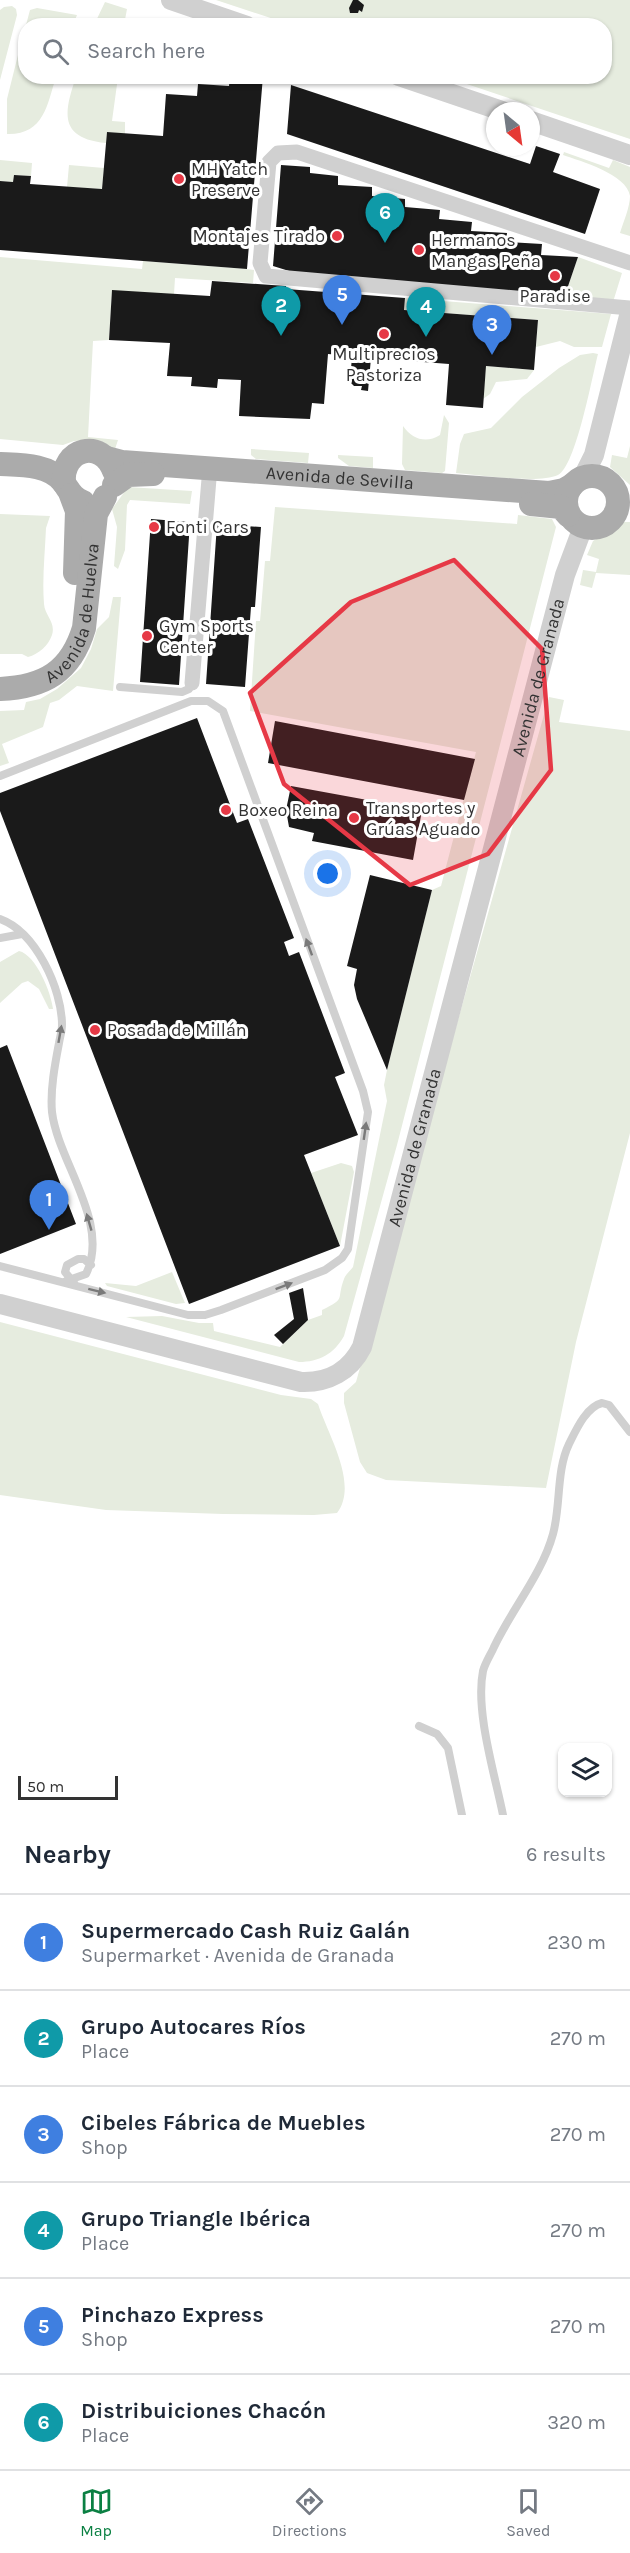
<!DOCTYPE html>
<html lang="en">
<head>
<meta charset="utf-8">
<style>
	body { margin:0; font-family:Karla,sans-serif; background:#f2f2f3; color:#1f2937 }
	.controls { position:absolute; right:18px; bottom:18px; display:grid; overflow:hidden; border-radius:12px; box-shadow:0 2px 4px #0004 }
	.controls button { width:54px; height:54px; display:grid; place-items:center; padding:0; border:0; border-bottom:2px solid #e0e1e3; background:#fff; color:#1f2937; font:30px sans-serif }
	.compass { position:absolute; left:486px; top:102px; width:54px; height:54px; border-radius:50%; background:#fff; box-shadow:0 2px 4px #0004; rotate:151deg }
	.scale { position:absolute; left:18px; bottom:15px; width:100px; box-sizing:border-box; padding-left:6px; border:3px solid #333; border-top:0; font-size:16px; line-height:21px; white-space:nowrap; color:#333; -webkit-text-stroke:4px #fff; paint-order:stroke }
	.you { position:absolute; left:328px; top:874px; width:21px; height:21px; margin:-15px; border:4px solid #fff; border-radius:50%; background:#1a73e8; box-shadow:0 0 0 9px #1a73e833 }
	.badge { display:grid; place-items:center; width:39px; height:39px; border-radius:50%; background:#0b8043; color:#fff; font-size:20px; font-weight:700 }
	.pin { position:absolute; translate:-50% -50px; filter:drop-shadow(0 2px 3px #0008) }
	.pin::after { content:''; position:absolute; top:32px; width:21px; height:18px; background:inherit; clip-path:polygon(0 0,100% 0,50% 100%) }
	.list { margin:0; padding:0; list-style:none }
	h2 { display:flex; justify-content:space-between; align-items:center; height:78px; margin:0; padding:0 24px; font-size:26px }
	h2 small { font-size:20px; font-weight:400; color:#747a83 }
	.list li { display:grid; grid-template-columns:39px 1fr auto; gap:18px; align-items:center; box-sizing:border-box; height:96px; padding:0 24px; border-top:2px solid #e0e1e3 }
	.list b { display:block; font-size:22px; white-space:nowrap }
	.list p { margin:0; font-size:20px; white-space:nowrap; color:#747a83 }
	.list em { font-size:20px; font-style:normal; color:#747a83 }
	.icon { flex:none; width:33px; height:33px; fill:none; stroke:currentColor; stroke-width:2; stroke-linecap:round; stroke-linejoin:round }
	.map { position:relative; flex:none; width:630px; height:1815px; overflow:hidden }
	.search { position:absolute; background:#fff; box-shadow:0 2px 4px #0004; left:18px; right:18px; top:18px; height:66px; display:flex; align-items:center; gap:15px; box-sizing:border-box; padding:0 21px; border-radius:24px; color:#747a83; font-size:22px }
	.sheet { height:654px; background:#fff }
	nav { display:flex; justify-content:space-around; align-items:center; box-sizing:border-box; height:84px; border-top:2px solid #e0e1e3; background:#fff; font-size:16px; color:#747a83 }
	nav a { display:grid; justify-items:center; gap:3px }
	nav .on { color:#0b8043 }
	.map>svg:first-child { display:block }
</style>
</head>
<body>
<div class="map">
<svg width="630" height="1815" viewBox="0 0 630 1815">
	<rect width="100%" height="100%" fill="#fff"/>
	<path fill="#e6ecdf" d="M216,0H630V139L446,77L604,76V26L292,25Z
		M105,2L127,9L124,25H94Z
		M12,6L16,9L17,15L0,80V10L4,7Z
		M37,8L77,15L73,25H26L30,10Z
		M25,27L26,76L56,77C47,105 44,135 7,134V99Z
		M76,77H118L112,121L125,122V134L107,132L106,143C58,138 64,112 76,77Z
		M564,152L609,168L613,160L630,167V236L620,233C623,223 630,207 630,196C627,174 580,161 563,155Z
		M0,160L32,163L31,176L14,175L13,182L0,181Z
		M69,165L104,168L102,189L67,187Z
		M0,257L142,269L143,261L247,269L254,270L253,283L175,278L174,294L112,291L109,340L93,341L88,437L118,440L115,449L101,441L91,440L74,441L63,445L0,439Z
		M578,257L622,273L613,302L564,298Z
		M405,298L611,314L602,347H574L560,341L536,347L538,320L404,310Z
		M593,353L598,354C592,377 576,466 558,475C539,484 479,475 456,473L460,444L464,434L491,428L522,397L559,368L580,355Z
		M486,366L534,370L527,379L496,382L490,394L483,399Z
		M444,415L449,423L445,471L442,473L405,470L402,464L403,426C412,439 426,444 440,435Z
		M630,446V485L610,467L612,455L627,458Z
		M251,449L309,453L308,463L256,459L251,455Z
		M338,455L373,457V468L349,466L338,458Z
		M128,487L192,491L190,504L130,500L127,505L125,550L118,569L114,566L117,527L112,509Z
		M275,507L517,524L518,515L552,519L556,527L397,1145L344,1336C334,1354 319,1362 299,1362L126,1317L162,1316L199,1323H213L214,1331L280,1347L308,1320L322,1315V1310C347,1298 336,1300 344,1279C345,1275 350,1271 353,1267L383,1120L387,1101L384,1085L387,1070L432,890L441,886L476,752L250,711L256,621H260L265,561H270Z
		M0,514L50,516L46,528C45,553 42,579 44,604C45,616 56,622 52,635C48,646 39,654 28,657L22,654H0Z
		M624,522H630V575L596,573L592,588L580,585L583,570L596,572L599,559L587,555L593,541Z
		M113,597H121L113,691L77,686L59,700L50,703L43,727L2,744L9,763L0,766V711L24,710L26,702L40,699L57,689L81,668L91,649L97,629L109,617Z
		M549,697L564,700L559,722L630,731V1133L576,1342L546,1488L386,1480L367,1473L360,1462L344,1403V1393L356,1382Z
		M19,951C36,955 51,992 53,1009H49L39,989L28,981L22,983L0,1003V962Z
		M341,1163L352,1166L354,1172L340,1246L311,1173Z
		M172,1272L185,1303L176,1304L107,1286L105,1283L136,1286Z
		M0,1322L281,1395L311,1399L318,1404C328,1435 359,1484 337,1513L314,1515L223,1514L106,1510L0,1495Z"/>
	<path fill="#1a1a1a" d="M353,0H358L364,5L362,12L359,10L358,13H350L349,8Z
		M230,76H263L247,269L0,250V181L13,182L14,175L31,176L30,184L102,189L107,132L163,136L166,94L197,96L198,84L229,86Z
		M291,85L530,164L536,146L560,154L553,172L600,189L585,234L287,134Z
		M281,165L310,167V173L338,176V185L372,187V196L405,199V207L440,210L439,219L472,222L471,231L507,233L506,242L542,244L541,255L578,257L564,298L302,275L273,266Z
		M212,281L286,286V289L405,298L404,310L538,320L534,370L486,366L483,408L446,405L449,364L371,358L368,391L361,390L362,386H354L350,382L352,356L328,354L324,404L312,403L310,419L239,416L241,380L218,379L217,388L191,386L192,377L167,376L170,343L109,340L112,290L210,296Z
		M151,519L190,522L179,685L140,682Z
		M217,524L261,527L255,607H251L245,687L206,684Z
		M197,718L237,823L248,819L294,938L284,942L289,956L299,952L345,1073L335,1077L358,1135L304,1155L340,1246L189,1304L0,811V793Z
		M275,721L475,759L464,800L268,763Z
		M291,786L422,810L413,860L312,841L314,833L289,827L286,810Z
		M370,875L432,890L387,1070L357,999L354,985L357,969L347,966Z
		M7,1045L76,1224L0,1254V1048Z
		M303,1288L308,1320L283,1344L274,1335L294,1319L289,1293Z"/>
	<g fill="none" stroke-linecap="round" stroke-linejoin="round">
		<path stroke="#d0d0d0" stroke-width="8" d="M120,687L182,692L189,689L192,683
			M0,776L191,701H208L223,711L363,1091L368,1112L348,1249L342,1258L325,1270L221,1310L205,1315H188L0,1266
			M0,919C36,932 62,989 62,1025C62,1031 60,1037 59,1043C55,1064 50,1090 52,1112C58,1162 111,1223 86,1274L66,1281
			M0,938L22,934
			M74,1283L65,1272L67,1265L78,1259H84L91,1265
			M419,1726L437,1734L448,1748L462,1815
			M503,1815C495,1775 475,1711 483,1671C485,1663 491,1654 494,1647C512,1609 542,1574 553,1534C561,1505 556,1471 569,1444C576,1430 586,1407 602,1403L609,1405L630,1432"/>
		<path stroke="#d0d0d0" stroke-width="15" d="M630,263L297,152L278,153L269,162L260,263L266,276L630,308
			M192,683L209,479"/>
		<g stroke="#d0d0d0" stroke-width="20">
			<path d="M171,0L247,26"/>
			<path d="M399,76L502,111"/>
			<path d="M531,121L630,155"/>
			<path d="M583,477L594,455L630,312"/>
			<path id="s1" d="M0,1304L301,1382C328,1383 350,1371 362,1347L565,575L583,527"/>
		</g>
		<g stroke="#ababab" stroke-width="24">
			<path id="s2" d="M107,458L122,462L549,493L564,490L571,486"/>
			<path d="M0,464C20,465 49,464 63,482C70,491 71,497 83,502"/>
			<circle cx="592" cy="502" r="26"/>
			<path d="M64,483C61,448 102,438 114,471"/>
			<path d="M114,485L128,475L153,474"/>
			<path d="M71,495L77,511L75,573"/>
			<path d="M531,504L561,507L568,515"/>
			<path id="s3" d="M0,689C44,687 71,672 84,628L96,514L105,497"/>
		</g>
	</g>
	<defs><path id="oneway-solid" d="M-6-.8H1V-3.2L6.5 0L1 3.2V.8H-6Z" transform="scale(1.5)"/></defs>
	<g fill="#7a7a7a">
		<use href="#oneway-solid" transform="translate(309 947) rotate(-110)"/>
		<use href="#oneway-solid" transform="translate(60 1034) rotate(-80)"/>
		<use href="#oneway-solid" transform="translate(365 1131) rotate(-82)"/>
		<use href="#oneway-solid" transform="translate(89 1222) rotate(-106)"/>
		<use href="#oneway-solid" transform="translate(284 1286) rotate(-21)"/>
		<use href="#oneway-solid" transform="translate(97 1291) rotate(14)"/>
	</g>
	<path fill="#e63946" fill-opacity="0.2" stroke="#e63946" stroke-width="4.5" stroke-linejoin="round" d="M454,560L542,649L551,770L488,854L410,885L284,784L250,693L351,602Z"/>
	<g fill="#e63946" stroke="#fff" stroke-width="2">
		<circle cx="179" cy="179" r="6"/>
		<circle cx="337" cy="236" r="6"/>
		<circle cx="419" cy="250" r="6"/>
		<circle cx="555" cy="276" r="6"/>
		<circle cx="384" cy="334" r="6"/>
		<circle cx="154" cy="527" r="6"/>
		<circle cx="147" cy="636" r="6"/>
		<circle cx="226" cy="810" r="6"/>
		<circle cx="354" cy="818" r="6"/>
		<circle cx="95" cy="1030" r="6"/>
	</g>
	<g text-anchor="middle" stroke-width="6" stroke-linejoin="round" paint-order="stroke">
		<g font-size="18" fill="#333" stroke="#fff" text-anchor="start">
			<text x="191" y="175">MH Yatch<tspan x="191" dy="21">Preserve</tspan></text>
			<text x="325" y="242" text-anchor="end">Montajes Tirado</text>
			<text x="431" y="246">Hermanos<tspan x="431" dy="21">Mangas Peña</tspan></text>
			<text x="555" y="302" text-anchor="middle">Paradise</text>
			<text x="384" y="360" text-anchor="middle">Multiprecios<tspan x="384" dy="21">Pastoriza</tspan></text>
			<text x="166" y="533">Fonti Cars</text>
			<text x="159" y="632">Gym Sports<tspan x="159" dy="21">Center</tspan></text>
			<text x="366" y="814">Transportes y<tspan x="366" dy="21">Grúas Aguado</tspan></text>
			<text x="238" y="816">Boxeo Reina</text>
			<text x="107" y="1036">Posada de Millán</text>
		</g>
		<g font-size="18" fill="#333" stroke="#fff">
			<text dy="6" stroke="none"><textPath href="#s2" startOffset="234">Avenida de Sevilla</textPath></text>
			<text dy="6" stroke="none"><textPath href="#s3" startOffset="123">Avenida de Huelva</textPath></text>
			<text dy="6" stroke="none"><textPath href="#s1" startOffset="1078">Avenida de Granada</textPath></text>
			<text dy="6" stroke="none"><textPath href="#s1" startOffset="592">Avenida de Granada</textPath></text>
		</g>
	</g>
</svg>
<div class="controls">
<button><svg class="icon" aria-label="layers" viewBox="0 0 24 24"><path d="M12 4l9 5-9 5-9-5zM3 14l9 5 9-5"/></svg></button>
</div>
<svg class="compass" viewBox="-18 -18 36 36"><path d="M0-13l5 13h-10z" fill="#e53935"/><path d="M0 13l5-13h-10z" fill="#747a83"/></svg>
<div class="scale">50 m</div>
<div class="you"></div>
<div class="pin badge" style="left:49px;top:1230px;background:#3f7fe0">1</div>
<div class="pin badge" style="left:281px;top:336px;background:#0f9aa8">2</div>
<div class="pin badge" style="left:492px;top:355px;background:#3f7fe0">3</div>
<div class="pin badge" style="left:426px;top:337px;background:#0f9aa8">4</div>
<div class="pin badge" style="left:342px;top:325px;background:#3f7fe0">5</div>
<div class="pin badge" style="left:385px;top:243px;background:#0f9aa8">6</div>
<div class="search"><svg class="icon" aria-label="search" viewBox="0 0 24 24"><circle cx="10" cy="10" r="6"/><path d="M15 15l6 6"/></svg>Search here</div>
</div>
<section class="sheet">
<h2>Nearby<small>6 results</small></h2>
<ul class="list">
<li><span class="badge" style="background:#3f7fe0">1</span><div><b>Supermercado Cash Ruiz Galán</b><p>Supermarket · Avenida de Granada</p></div><em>230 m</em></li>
<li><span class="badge" style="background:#0f9aa8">2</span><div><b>Grupo Autocares Ríos</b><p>Place</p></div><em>270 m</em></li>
<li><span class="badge" style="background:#3f7fe0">3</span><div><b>Cibeles Fábrica de Muebles</b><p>Shop</p></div><em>270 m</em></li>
<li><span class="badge" style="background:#0f9aa8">4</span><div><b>Grupo Triangle Ibérica</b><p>Place</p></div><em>270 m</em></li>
<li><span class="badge" style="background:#3f7fe0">5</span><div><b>Pinchazo Express</b><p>Shop</p></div><em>270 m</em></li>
<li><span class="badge" style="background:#0f9aa8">6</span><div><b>Distribuiciones Chacón</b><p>Place</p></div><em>320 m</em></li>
</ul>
</section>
<nav>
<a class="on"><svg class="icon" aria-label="map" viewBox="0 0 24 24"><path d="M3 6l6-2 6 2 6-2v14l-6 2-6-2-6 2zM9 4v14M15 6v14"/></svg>Map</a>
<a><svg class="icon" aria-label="directions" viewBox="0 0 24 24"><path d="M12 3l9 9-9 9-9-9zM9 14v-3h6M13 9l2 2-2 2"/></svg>Directions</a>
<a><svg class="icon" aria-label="saved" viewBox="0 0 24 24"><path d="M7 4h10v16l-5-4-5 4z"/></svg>Saved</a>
</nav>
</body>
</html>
